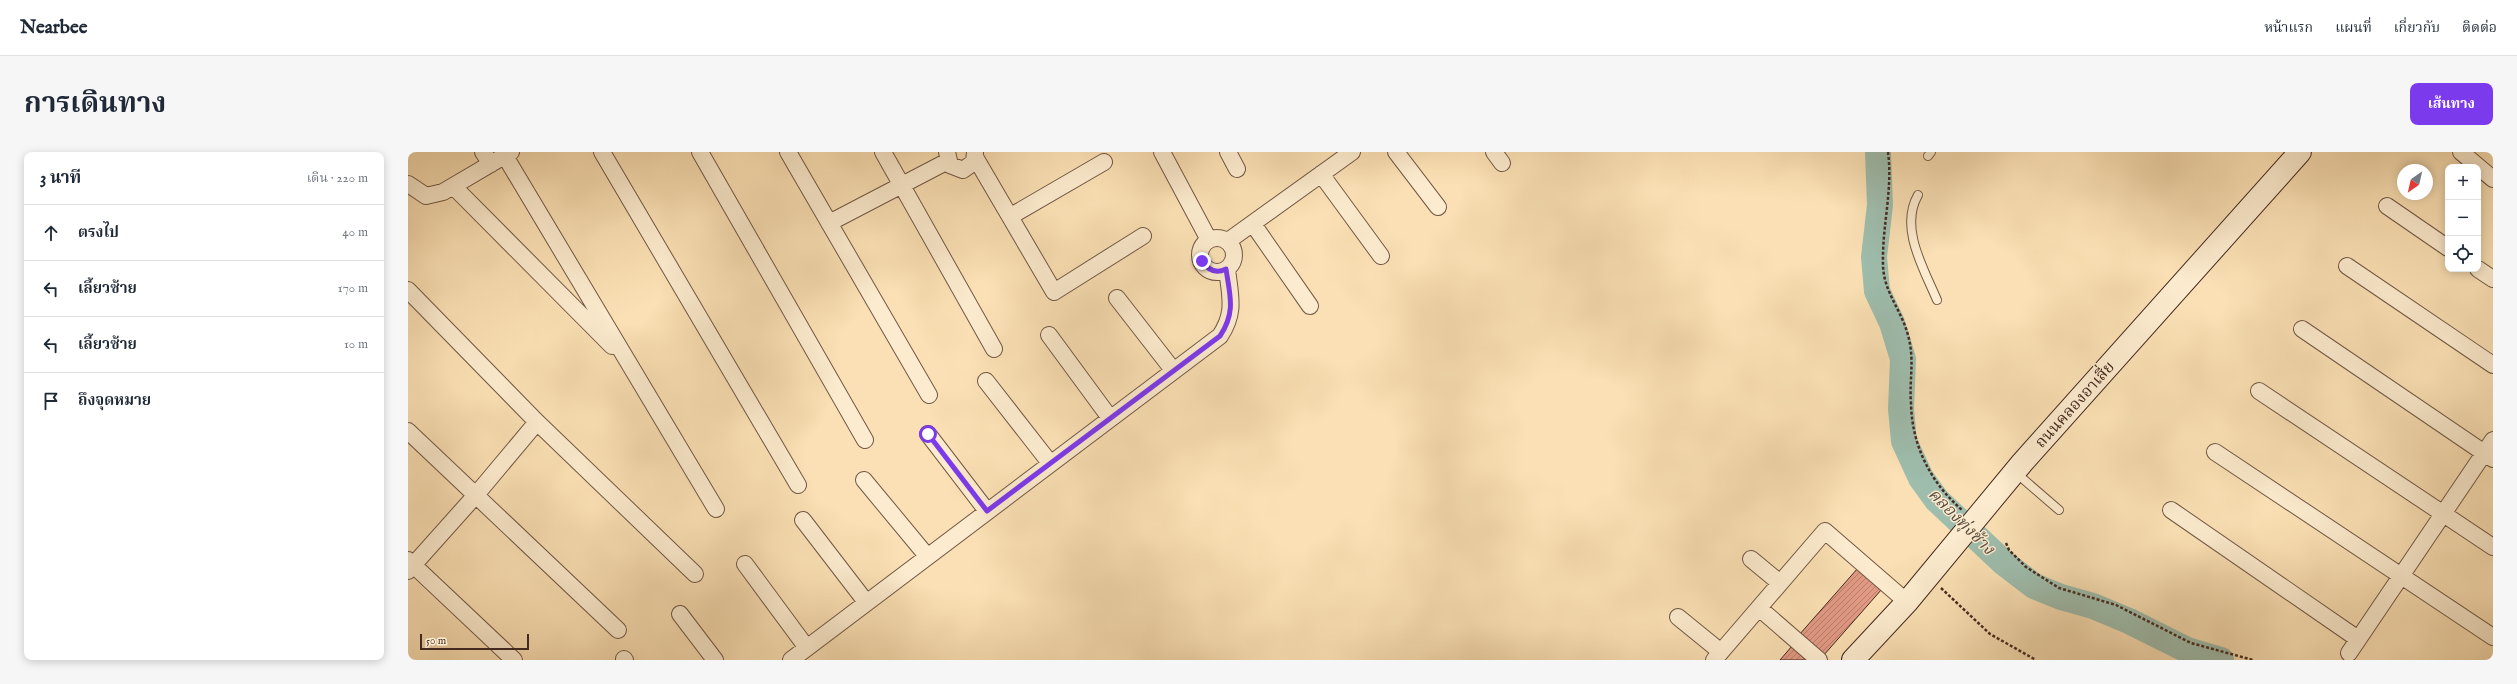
<!DOCTYPE html>
<html lang="th">
<head>
<meta charset="utf-8">
<style>
	body { margin:0; font-family:"IM FELL English","Noto Serif Thai",serif; background:#f6f6f7; color:#1f2937 }
	.controls { position:absolute; right:12px; top:12px; display:grid; overflow:hidden; border-radius:8px; box-shadow:0 2px 10px #0003 }
	.controls button { width:36px; height:36px; display:grid; place-items:center; padding:0; border:0; border-bottom:1px solid #e0e1e3; background:#fff; color:#1f2937; font:20px sans-serif }
	.compass { position:absolute; left:1989px; top:12px; width:36px; height:36px; border-radius:50%; background:#fff; box-shadow:0 2px 10px #0003; rotate:214deg }
	.scale { position:absolute; left:12px; bottom:10px; width:109px; box-sizing:border-box; padding-left:4px; border:2px solid #452a20; border-top:0; font-size:11px; line-height:14px; white-space:nowrap; color:#452a20; -webkit-text-stroke:3px #fcebce; paint-order:stroke }
	.stop { position:absolute; width:12px; height:12px; margin:-9px; border:3px solid #7c3aed; border-radius:50%; background:#fff }
	.stop.end { background:#7c3aed; border-color:#fff; box-shadow:0 1px 4px #0008 }
	.list { margin:0; padding:0; list-style:none }
	h2 { display:flex; justify-content:space-between; align-items:center; height:52px; margin:0; padding:0 16px; font-size:17px }
	h2 small { font-size:13px; font-weight:400; color:#747a83 }
	.list li { display:grid; grid-template-columns:26px 1fr auto; gap:12px; align-items:center; box-sizing:border-box; height:56px; padding:0 16px; border-top:1px solid #e0e1e3 }
	.list b { display:block; font-size:15px; white-space:nowrap }
	.list em { font-size:13px; font-style:normal; color:#747a83 }
	.icon { flex:none; width:22px; height:22px; fill:none; stroke:currentColor; stroke-width:2; stroke-linecap:round; stroke-linejoin:round }
	.map { position:relative; flex:none; width:2085px; height:508px; overflow:hidden; border-radius:8px }
	header { display:flex; align-items:center; gap:24px; box-sizing:border-box; height:56px; padding:0 20px; background:#fff; border-bottom:1px solid #e0e1e3 }
	header strong { font-size:19px }
	nav { display:flex; gap:22px; margin-inline-start:auto; font-size:14px }
	.intro { display:flex; align-items:center; justify-content:space-between; box-sizing:border-box; height:96px; padding:0 24px }
	h1 { margin:0; font-size:28px }
	.button { padding:10px 18px; border-radius:8px; background:#7c3aed; color:#fff; font-size:14px; font-weight:700 }
	main { display:flex; gap:24px; padding:0 24px }
	aside { flex:1; background:#fff; border-radius:8px; box-shadow:0 2px 10px #0003 }
	.map>svg:first-child { display:block }
</style>
</head>
<body>
<header>
<strong>Nearbee</strong>
<nav><a>หน้าแรก</a><a>แผนที่</a><a>เกี่ยวกับ</a><a>ติดต่อ</a></nav>
</header>
<div class="intro"><h1>การเดินทาง</h1><a class="button">เส้นทาง</a></div>
<main>
<aside>
<h2>3 นาที<small>เดิน · 220 m</small></h2>
<ul class="list">
<li><svg class="icon" aria-label="ahead" viewBox="0 0 24 24"><path d="M12 20V5M6 11l6-6 6 6"/></svg><div><b>ตรงไป</b></div><em>40 m</em></li>
<li><svg class="icon" aria-label="left" viewBox="0 0 24 24"><path d="M17 20v-9H6M10 6l-5 5 5 5"/></svg><div><b>เลี้ยวซ้าย</b></div><em>170 m</em></li>
<li><svg class="icon" aria-label="left" viewBox="0 0 24 24"><path d="M17 20v-9H6M10 6l-5 5 5 5"/></svg><div><b>เลี้ยวซ้าย</b></div><em>10 m</em></li>
<li><svg class="icon" aria-label="arrive" viewBox="0 0 24 24"><path d="M6 21V4h12l-3 4 3 4H6"/></svg><div><b>ถึงจุดหมาย</b></div></li>
</ul>
</aside>
<div class="map">
<svg width="2085" height="508" viewBox="0 0 2085 508">
	<defs>
		<pattern id="building-hatch" width="6" height="6" patternUnits="userSpaceOnUse"><rect width="6" height="6" fill="#e29a85"/><path d="M-1 1l2-2M0 6l6-6M5 7l2-2" fill="none" stroke="#b97e6c"/></pattern>
	</defs>
	<rect width="100%" height="100%" fill="#fae0b4"/>
	<filter id="stains"><feTurbulence type="fractalNoise" baseFrequency=".005" numOctaves="4"/><feColorMatrix values="0 0 0 0 .2 0 0 0 0 .09 0 0 0 0 .02 0 0 0 .5 -.17"/></filter>
	<radialGradient id="worn" r=".72"><stop offset=".6" stop-color="#630" stop-opacity="0"/><stop offset="1" stop-color="#630" stop-opacity=".3"/></radialGradient>
	<g fill="none" stroke-linecap="round" stroke-linejoin="round">
		<path stroke="#9ebdad" stroke-width="26" d="M1470,0L1472,53L1466,105L1469,139L1484,171L1495,207L1493,257L1496,289L1513,326L1529,348L1596,411L1626,434L1653,445L1685,454L1721,469L1779,498L1813,508"/>
	</g>
	<path fill="url(#building-hatch)" stroke="#452a20" d="M1450,416L1474,437L1415,504L1391,483Z
		M1384,494L1400,508H1372Z"/>
	<g fill="none" stroke-linecap="round" stroke-linejoin="round">
		<defs>
			<path id="lane" d="M1520,4L1523,0
				M1510,43C1491,76 1516,117 1529,148
				M1607,320L1651,358"/>
			<path id="street" d="M75,0L83,12
				M194,0L390,333
				M292,0L457,288
				M380,0L521,243
				M475,0L586,197
				M539,0L542,13L555,18L566,10L567,0
				M754,0L801,88
				M820,0L829,17
				M988,0L1030,55
				M1086,0L1094,11
				M2053,0L2085,27
				M97,4L308,357
				M567,5L646,140L735,84
				M913,22L973,104
				M0,32L18,44L35,40L103,0
				M45,34L204,194
				M1979,54L2040,96
				M603,64L696,10
				M421,71L540,9
				M845,72L902,154
				M792 103a17 17 0 1 1 34 0a17 17 0 1 1-34 0Z
				M820,89L944,0
				M1939,114L2085,213
				M2070,117L2085,127
				M0,138L129,270L287,422
				M709,146L765,218
				M1894,177L2085,307
				M641,183L702,266
				M578,229L642,311
				M1851,239L2085,395
				M0,279L210,478
				M520,282L579,359
				M1807,300L2085,485
				M456,328L519,404
				M1763,358L1950,487
				M395,368L458,450
				M1343,407L1372,431
				M0,408L106,508
				M337,412L399,496
				M0,419L67,344L129,270
				M1351,456L1411,508
				M272,462L307,508
				M1270,465L1313,500
				M1941,501L2085,288
				M216,507L217,508
				M383,508L812,184C828,160 822,144 819,117
				M1306,508L1417,379L1499,450"/>
			<path id="secondary" d="M1445,508L1499,450L1614,311L1892,0"/>
		</defs>
		<use href="#lane" stroke="#725845" stroke-width="10"/>
		<use href="#street" stroke="#725845" stroke-width="18"/>
		<use href="#secondary" stroke="#452a20" stroke-width="24"/>
		<path stroke="#452a20" stroke-width="2.5" stroke-dasharray="3 2" stroke-linecap="butt" d="M1480,0C1485,38 1474,74 1475,112C1475,139 1493,157 1500,183C1507,209 1501,226 1503,252C1504,293 1522,330 1554,358
			M1598,391L1601,398L1618,415L1651,436L1708,453L1783,491L1845,508
			M1533,436L1582,482L1628,508"/>
		<use href="#lane" stroke="#fcebce" stroke-width="8"/>
		<use href="#street" stroke="#fcebce" stroke-width="16"/>
		<use href="#secondary" stroke="#fcebce" stroke-width="22"/>
	</g>
	<g fill="none" stroke-linecap="round" stroke-linejoin="round">
		<path stroke="#7c3aed" stroke-width="5" d="M520,282L579,359L812,184C828,160 822,144 818,117C808,122 800,118 794,109"/>
	</g>
	<g text-anchor="middle" stroke-width="3" stroke-linejoin="round" paint-order="stroke">
		<g font-size="16" fill="#452a20" stroke="#fcebce">
			<text transform="translate(1666 252) rotate(-48)" y="6">ถนนคลองอาเสี่ย</text>
		</g>
		<g font-size="17" font-style="italic" fill="#5b4f43" stroke="#fcebce">
			<text transform="translate(1554 369) rotate(45)" y="6">คลองทุ่งช้าง</text>
		</g>
	</g>
	<rect width="100%" height="100%" filter="url(#stains)"/>
	<rect width="100%" height="100%" fill="url(#worn)"/>
</svg>
<div class="controls">
<button>+</button>
<button>−</button>
<button><svg class="icon" aria-label="locate" viewBox="0 0 24 24"><circle cx="12" cy="12" r="6"/><path d="M12 2v4M12 18v4M2 12h4M18 12h4"/></svg></button>
</div>
<svg class="compass" viewBox="-18 -18 36 36"><path d="M0-13l5 13h-10z" fill="#e53935"/><path d="M0 13l5-13h-10z" fill="#747a83"/></svg>
<div class="scale">50 m</div>
<div class="stop" style="left:520px;top:282px"></div>
<div class="stop end" style="left:794px;top:109px"></div>
</div>
</main>
</body>
</html>
